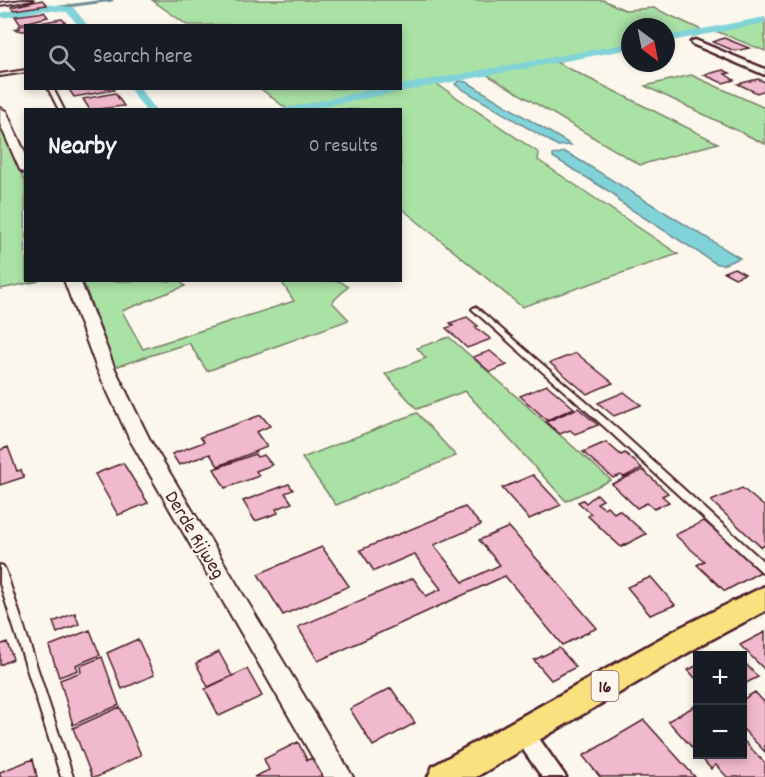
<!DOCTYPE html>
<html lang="en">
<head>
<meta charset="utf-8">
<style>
	body { margin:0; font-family:Dekko,sans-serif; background:#20242c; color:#f1f3f6 }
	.controls { position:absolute; right:18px; bottom:18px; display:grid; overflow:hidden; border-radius:0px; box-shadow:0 3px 9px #0003 }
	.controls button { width:54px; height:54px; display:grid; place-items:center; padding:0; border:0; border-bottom:2px solid #363941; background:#171b24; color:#f1f3f6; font:30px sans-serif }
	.compass { position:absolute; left:621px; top:18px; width:54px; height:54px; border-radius:50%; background:#171b24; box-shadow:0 3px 9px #0003; rotate:148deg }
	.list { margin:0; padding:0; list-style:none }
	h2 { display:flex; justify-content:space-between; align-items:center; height:78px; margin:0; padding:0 24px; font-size:26px }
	h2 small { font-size:20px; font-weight:400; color:#9ea1a6 }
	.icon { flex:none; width:33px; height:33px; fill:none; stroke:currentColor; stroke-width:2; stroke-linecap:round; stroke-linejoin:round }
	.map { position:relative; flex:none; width:765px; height:777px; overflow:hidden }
	.search { position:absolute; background:#171b24; box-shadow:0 3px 9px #0003; left:24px; top:24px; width:378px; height:66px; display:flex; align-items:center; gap:15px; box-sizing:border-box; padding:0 21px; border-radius:0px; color:#9ea1a6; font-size:22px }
	.panel { position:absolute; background:#171b24; box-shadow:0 3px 9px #0003; left:24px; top:108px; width:378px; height:174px; border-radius:0px }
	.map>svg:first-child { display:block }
</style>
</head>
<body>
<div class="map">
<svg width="765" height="777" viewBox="0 0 765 777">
	<rect width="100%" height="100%" fill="#fbf7ec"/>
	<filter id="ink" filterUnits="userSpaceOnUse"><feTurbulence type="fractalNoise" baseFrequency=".0167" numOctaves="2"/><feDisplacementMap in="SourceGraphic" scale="12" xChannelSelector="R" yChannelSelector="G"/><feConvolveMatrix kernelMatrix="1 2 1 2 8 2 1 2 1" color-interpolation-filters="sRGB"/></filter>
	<g filter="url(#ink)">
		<path fill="#aae1a5" stroke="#7a8068" stroke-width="1.5" d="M152,0H603L625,10L654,8L706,32L666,39V27H630V46L552,60L718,143L640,165L484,73L434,82L539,153L538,160L678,254L522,307L401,208L400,110L287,109L261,89L400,88V26L187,25Z
			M765,20V51L713,30Z
			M691,75L765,108V144L645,86Z
			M0,122L25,182L26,280L39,281L0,289Z
			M83,281H180L185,286L122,311L143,349L294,301L281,281H340L348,287L332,302L349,320L207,371L189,343L115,367Z
			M449,337L611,480L566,501L465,391L417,409L385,374L426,358L417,348Z
			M417,413L456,456L336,505L302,458Z"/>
		<path fill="#82d3d8" stroke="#6c8b93" stroke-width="1.5" d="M459,81L467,82L571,145L558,146L457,86L455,84Z
			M564,152L571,155L740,258L722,265L715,263L618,201L615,195L553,157V155Z"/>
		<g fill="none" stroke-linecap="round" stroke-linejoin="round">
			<path stroke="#6c8b93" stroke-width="3" d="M53,8L112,0"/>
			<path fill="#82d3d8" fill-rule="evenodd" d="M43,4L73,7L88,26H79L67,12L43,10L4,18L0,16L1,13Z
				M765,17V23L666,42V36Z
				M630,43V49L303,110H277L378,88H400V85Z
				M129,88H140L156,110H145Z"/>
		</g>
		<path fill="#f1b9cd" stroke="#4a1f2b" stroke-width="1.5" d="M42,0L47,5L14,10L11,7Z
			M44,12L48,17L20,24L15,16Z
			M62,19L66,23L57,24L59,26H26V31H23L13,29L20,28L19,26Z
			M724,38L749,48L735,51L713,42Z
			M723,70L730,73L725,74L734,80L723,83L704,75Z
			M758,79L765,82V90L757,93L738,84Z
			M68,88H113L114,90L74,97Z
			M115,93L124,106L90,110L83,99Z
			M734,268L745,274L735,278L724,272Z
			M467,317L478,326L475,327L491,339L467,348L446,328L453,326L450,323Z
			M490,351L507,365L490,372L473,357Z
			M576,353L613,383L587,394L550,363Z
			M547,385L574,408L547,420L520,396Z
			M624,392L641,405L614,416L598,403Z
			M578,408L598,425L575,434L570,430L560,434L546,422Z
			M261,415L270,426L256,432L267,447L218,466L210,454L179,465L172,454L204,442L200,437Z
			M606,442L621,455L625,453L642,468L624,477L621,475L613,478L583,452Z
			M8,447L17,471L21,470L24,477L0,485V450Z
			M255,454L257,457L264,455L272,465L256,471L259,476L225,488L214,469Z
			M123,463L148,503L118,515L95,474Z
			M643,470L668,493L662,496L669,502L654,509L647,503L637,508L612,484Z
			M533,475L561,505L529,519L502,488Z
			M289,484L293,490L285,493L292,503L276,509L278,513L255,521L243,501Z
			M742,488L765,507V545L761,547L711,501Z
			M597,494L603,500L597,503L604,508L607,506L614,513L619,510L646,534L621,547L588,516L591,514L578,502L583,500L586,503Z
			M465,507L481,525L434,545L463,582L500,565L479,540L509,527L597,628L562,645L505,576L318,661L298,627L413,578L426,596L441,589L414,554L374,571L360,550Z
			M704,521L762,571L725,591L697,565L704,561L675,535Z
			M322,547L349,586L283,615L258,574Z
			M651,577L675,605L650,615L627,587Z
			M75,613L79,624L57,633L53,622Z
			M90,630L100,655L76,665L78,670L59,677L49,646Z
			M765,632V670L740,645Z
			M138,639L154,675L122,689L107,653Z
			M7,642L13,659L0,665V645Z
			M559,648L576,667L551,680L534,660Z
			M219,652L232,676L208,687L196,663Z
			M102,657L119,705L73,725L60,680L81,672L80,666Z
			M742,660L758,677L742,685Z
			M698,665V681L688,670Z
			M247,669L262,696L219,716L205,689Z
			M391,688L415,723L373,746L350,709Z
			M755,692L765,703V752L742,728V700Z
			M695,706L698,708V754L668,721Z
			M120,707L141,755L97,777H92L73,728Z
			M644,720L695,777H600L583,756Z
			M742,739L765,763V777H727L716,765L711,769L698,754H742Z
			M298,742L307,760L316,757L326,777H254L269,770L264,759Z
			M33,759L37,777H0V772Z"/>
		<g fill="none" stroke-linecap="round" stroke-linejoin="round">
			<defs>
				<path id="service" d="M22,0H33L0,5V3Z
					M26,70V72L0,76V74Z
					M48,88H53L64,110H59Z
					M475,307L477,308L614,426L765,563V573L762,572L608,430L473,310L472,309Z
					M0,565L3,566L5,569L73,777H61L0,584Z"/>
				<path id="minor" d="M695,40L765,69V75L692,44L691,42Z
					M523,724L531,727L566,777H542L512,734L515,727Z"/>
				<path id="tertiary" d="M0,108L6,111L26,155V174L20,170L0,124Z
					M64,280H80L115,369L150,440L353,777H324L130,440L97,369Z"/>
				<path id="primary" d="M765,586V611L701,645L476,777H428L433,766L681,627Z"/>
			</defs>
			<use href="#service" stroke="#4a1f2b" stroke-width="4"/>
			<use href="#minor" stroke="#4a1f2b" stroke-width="5"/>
			<use href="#tertiary" stroke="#4a1f2b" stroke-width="4"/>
			<use href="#primary" stroke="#4a1f2b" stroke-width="5"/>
			<use href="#service" fill="#fbf7ec" fill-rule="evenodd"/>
			<use href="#minor" fill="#fbf7ec" fill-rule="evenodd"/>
			<use href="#tertiary" fill="#fbf7ec" fill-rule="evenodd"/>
			<use href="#primary" fill="#fae180" fill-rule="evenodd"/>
		</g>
	</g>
	<g text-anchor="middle" stroke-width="4.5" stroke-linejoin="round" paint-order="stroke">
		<rect fill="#fbf7ec" stroke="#7f6065" stroke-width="1.5" x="591.5" y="671" width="27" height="30" rx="4.5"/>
		<g font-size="18" font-weight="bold" fill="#4a1f2b">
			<text x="605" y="692">16</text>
		</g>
		<g font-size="20" fill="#4a1f2b" stroke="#fbf7ec">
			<text transform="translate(196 534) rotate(59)" y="7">Derde Rijweg</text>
		</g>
	</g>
</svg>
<div class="controls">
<button>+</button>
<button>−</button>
</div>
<svg class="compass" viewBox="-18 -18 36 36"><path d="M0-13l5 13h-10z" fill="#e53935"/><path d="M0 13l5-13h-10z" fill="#9ea1a6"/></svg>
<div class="search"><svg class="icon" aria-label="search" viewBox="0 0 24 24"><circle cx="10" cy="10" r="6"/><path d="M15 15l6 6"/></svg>Search here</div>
<section class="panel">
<h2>Nearby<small>0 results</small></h2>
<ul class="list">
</ul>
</section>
</div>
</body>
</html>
